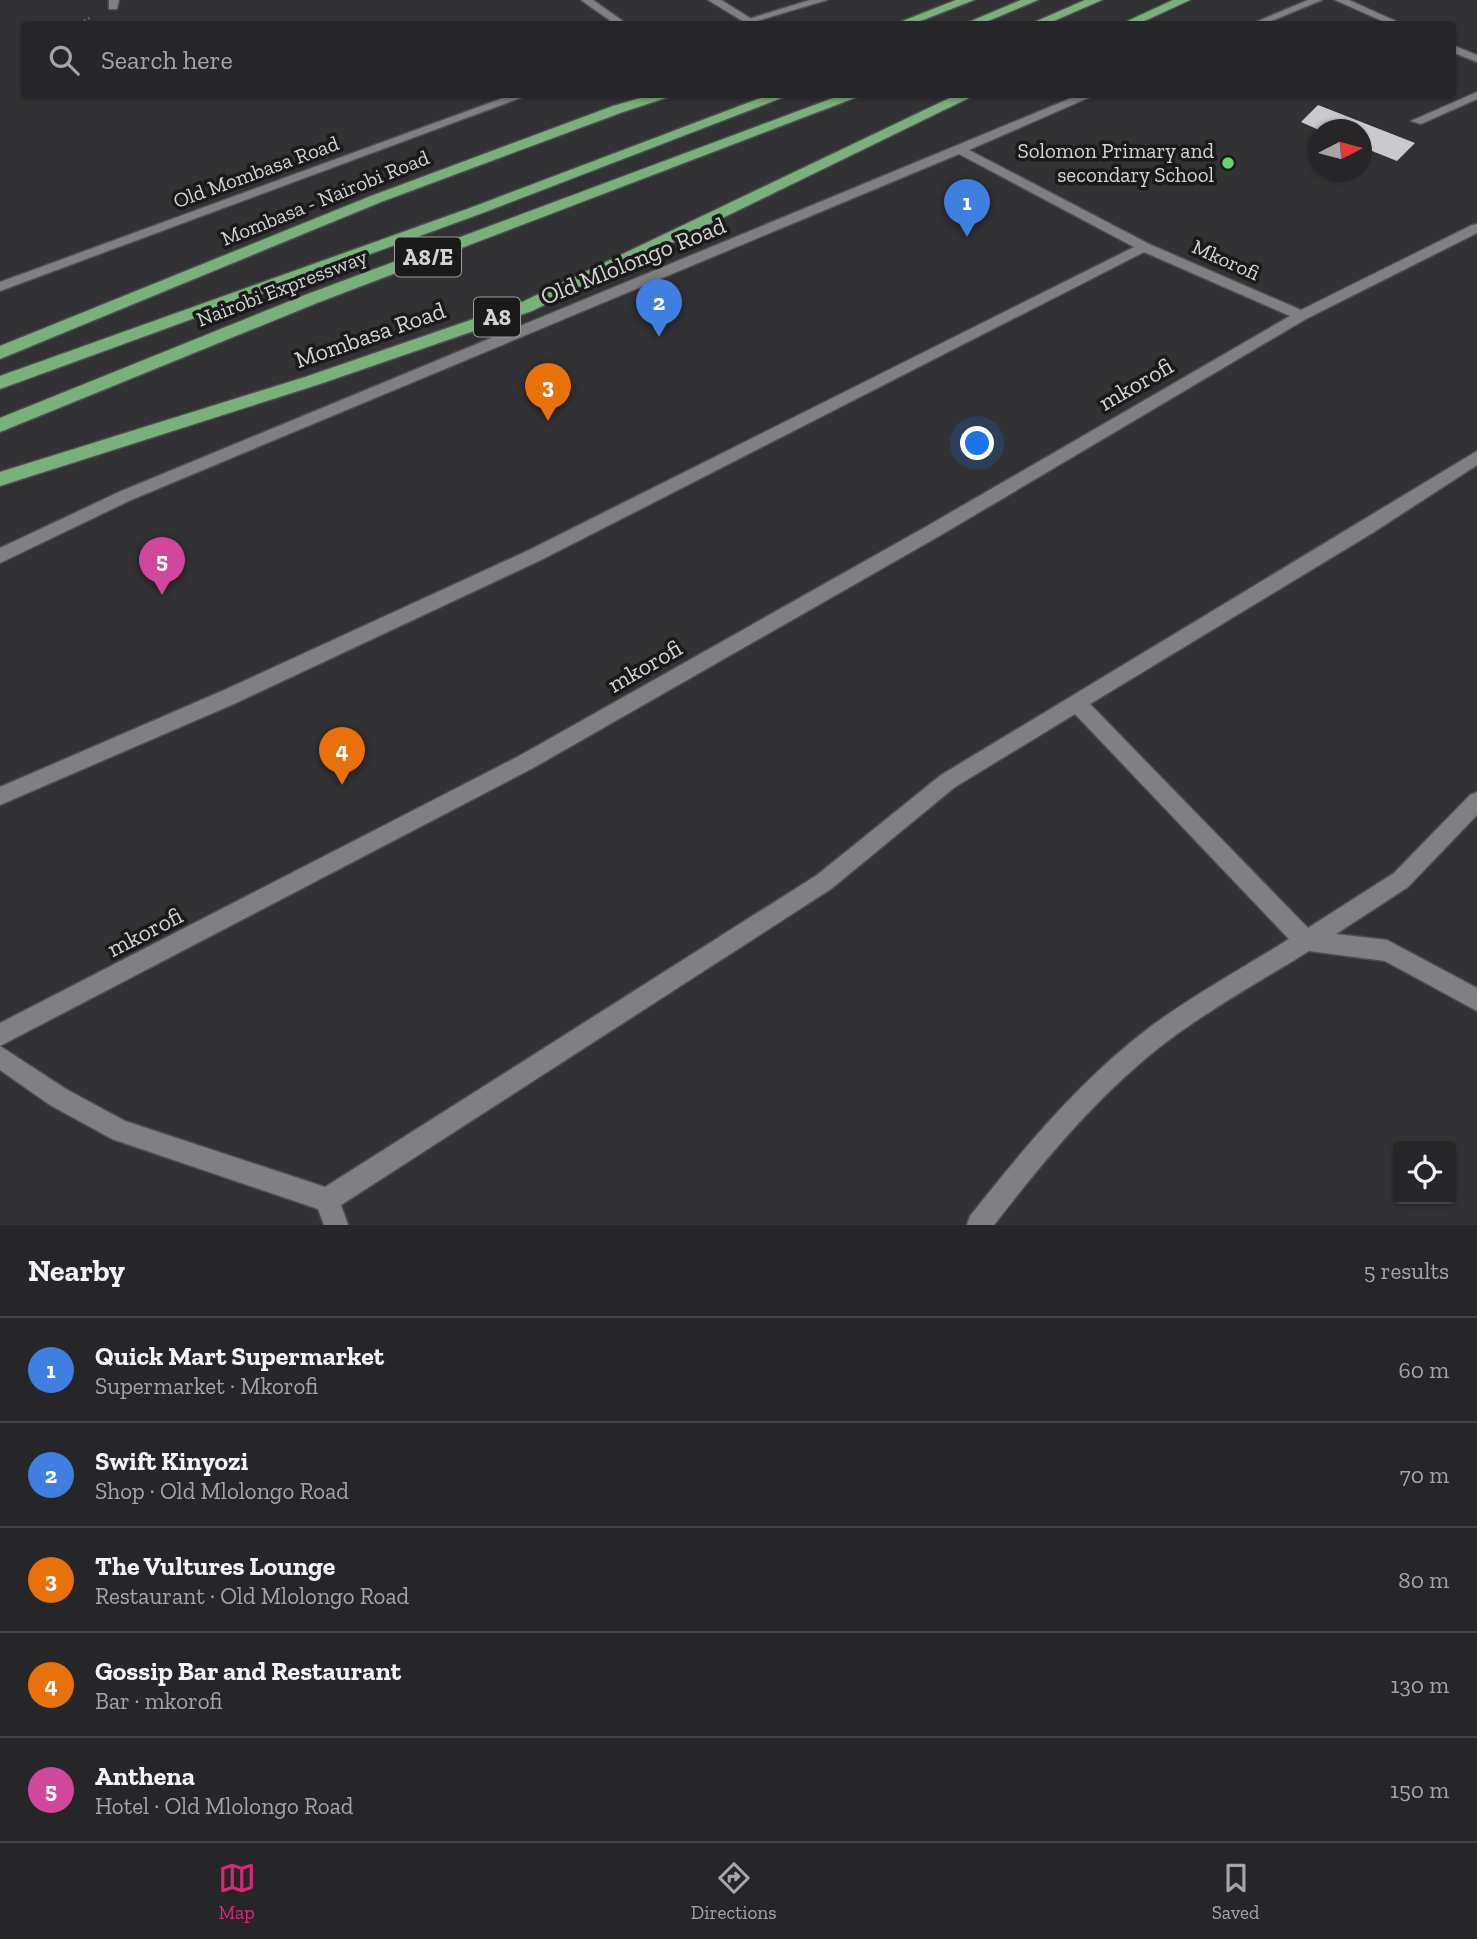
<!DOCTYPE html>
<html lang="en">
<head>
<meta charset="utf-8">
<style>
	body { margin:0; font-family:"Zilla Slab",serif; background:#2e2e30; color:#f1f3f6 }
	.controls { position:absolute; right:21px; bottom:21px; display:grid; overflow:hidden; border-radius:7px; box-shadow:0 2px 5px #0004 }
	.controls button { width:63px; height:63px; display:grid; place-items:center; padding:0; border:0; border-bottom:2px solid #424345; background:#262628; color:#f1f3f6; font:35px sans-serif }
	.compass { position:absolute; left:1309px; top:119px; width:63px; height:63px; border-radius:50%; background:#262628; box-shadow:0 2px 5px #0004; rotate:84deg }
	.you { position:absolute; left:978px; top:444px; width:24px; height:24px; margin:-18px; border:5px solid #fff; border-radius:50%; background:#1a73e8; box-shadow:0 0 0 10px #1a73e833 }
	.badge { display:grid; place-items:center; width:46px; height:46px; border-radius:50%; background:#db2777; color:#fff; font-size:23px; font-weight:700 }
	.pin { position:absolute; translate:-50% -58px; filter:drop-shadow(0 2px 4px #0008) }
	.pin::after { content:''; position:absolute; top:37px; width:24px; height:21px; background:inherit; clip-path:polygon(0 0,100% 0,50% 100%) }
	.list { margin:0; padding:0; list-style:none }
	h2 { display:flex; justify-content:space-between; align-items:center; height:91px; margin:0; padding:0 28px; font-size:30px }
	h2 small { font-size:23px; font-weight:400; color:#a4a5a8 }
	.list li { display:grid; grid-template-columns:46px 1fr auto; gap:21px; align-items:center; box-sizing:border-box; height:105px; padding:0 28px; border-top:2px solid #424345 }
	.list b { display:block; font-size:26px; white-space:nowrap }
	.list p { margin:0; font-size:23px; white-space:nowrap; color:#a4a5a8 }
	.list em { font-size:23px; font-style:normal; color:#a4a5a8 }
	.icon { flex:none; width:38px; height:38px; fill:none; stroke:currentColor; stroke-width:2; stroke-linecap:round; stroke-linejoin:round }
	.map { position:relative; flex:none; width:1477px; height:1225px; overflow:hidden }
	.search { position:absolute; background:#262628; box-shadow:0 2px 5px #0004; left:21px; right:21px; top:21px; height:77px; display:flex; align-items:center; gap:18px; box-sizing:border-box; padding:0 24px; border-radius:7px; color:#a4a5a8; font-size:26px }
	.sheet { height:616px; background:#262628 }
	nav { display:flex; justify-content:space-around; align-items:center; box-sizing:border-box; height:98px; border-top:2px solid #424345; background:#262628; font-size:19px; color:#a4a5a8 }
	nav a { display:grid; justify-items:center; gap:4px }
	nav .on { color:#db2777 }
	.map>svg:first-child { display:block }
</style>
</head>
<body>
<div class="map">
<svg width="1477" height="1225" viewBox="0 0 1477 1225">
	<rect width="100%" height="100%" fill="#323235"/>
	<path fill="#cacace" d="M1318,105L1415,143L1397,161L1362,147V130H1319L1301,122Z"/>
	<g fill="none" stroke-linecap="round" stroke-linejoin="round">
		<defs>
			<path id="lane" d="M708,0H721L755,21L746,23Z"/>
			<path id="street" d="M109,0H119L117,9H109Z
				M581,0H593L627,24H615Z
				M1308,0H1322L1264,24H1251Z
				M1335,0H1349L1402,24H1389Z
				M1452,45L1477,55V62L1452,52Z
				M1477,92V99L1421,124L1411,121Z
				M1081,94H1097L969,150L1149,244L1301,310L1472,225L1477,224V233L1306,319L941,535L533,768L0,1046L66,1089L125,1121L325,1187L817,875L941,775L1477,451V465L1374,532L1090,704L1308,928L1394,873L1470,795L1477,792V815L1408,887L1336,934L1387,940L1477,988V1011L1385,961L1309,951C1261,981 1210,1009 1165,1043C1099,1094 1045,1159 994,1225H967L970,1216C1024,1148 1080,1080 1150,1027C1193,995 1243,968 1289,939L1075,714L955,787L831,889L341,1205L348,1225H324L318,1209L112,1139L50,1105L0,1070V1023L519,756L929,525L1290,316L1144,252L541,560L236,703L0,805V787L222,691L529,550L1134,247L959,154L131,500L0,563V548L119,492Z"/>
			<path id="secondary" d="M810,0H827L747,24H732Z
				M514,94H531L0,291V282Z"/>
			<path id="highway" d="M956,0H974L913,24H895Z
				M1021,0H1038L981,24H964Z
				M1085,0H1102L1047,24H1030Z
				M1173,0H1190L1138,24H1121Z
				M654,94H678L623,112L381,202L0,359V346L371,196L613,106Z
				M771,94H792L480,214L0,389V376L470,208Z
				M844,94H865L317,303L0,432V418L305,295Z
				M958,94H977L532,311L317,385L0,486V472L305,377L520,303Z"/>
		</defs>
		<use href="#lane" stroke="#4e4e51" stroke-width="3"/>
		<use href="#street" stroke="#4e4e51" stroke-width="3"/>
		<use href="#secondary" stroke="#4e4e51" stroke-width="3"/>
		<use href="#highway" stroke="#4e4e51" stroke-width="3"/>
		<path stroke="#7c7c7f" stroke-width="2.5" stroke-dasharray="1 3.5" stroke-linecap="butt" d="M76,24L92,17"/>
		<use href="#lane" fill="#808084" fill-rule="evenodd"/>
		<use href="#street" fill="#808084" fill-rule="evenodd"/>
		<use href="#secondary" fill="#808084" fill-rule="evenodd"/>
		<use href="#highway" fill="#79b17a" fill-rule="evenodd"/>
	</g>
	<circle fill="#63d469" stroke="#1a1a1b" stroke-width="2.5" cx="1228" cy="163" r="7"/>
	<g text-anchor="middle" stroke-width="7" stroke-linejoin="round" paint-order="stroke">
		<g font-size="21" fill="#d3d3d5" stroke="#1a1a1b" text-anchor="end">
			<text x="1214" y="158">Solomon Primary and<tspan x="1214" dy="24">secondary School</tspan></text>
		</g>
		<g font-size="21" fill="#d3d3d5" stroke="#1a1a1b">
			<text transform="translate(256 172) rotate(-20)" y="7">Old Mombasa Road</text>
			<text transform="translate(325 198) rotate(-22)" y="7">Mombasa - Nairobi Road</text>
			<text transform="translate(1226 260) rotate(24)" y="7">Mkorofi</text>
			<text transform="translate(282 288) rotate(-21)" y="7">Nairobi Expressway</text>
		</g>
		<g fill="#1a1a1b" stroke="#9c9c9d" stroke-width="2">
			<rect x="395" y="237.5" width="66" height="39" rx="5"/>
			<rect x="474" y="297.5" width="46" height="39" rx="5"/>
		</g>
		<g font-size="23" font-weight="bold" fill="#d3d3d5">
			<text x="428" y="265">A8/E</text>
			<text x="497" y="325">A8</text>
		</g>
		<g font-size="24" fill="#d3d3d5" stroke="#1a1a1b">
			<text transform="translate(633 261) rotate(-22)" y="8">Old Mlolongo Road</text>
			<text transform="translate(370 335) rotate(-19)" y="8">Mombasa Road</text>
			<text transform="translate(1136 384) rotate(-30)" y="8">mkorofi</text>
			<text transform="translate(645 666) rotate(-30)" y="8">mkorofi</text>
			<text transform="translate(145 932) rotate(-27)" y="8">mkorofi</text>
		</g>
	</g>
</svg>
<div class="controls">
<button><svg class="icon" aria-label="locate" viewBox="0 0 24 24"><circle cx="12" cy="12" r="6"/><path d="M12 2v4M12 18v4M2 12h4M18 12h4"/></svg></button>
</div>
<svg class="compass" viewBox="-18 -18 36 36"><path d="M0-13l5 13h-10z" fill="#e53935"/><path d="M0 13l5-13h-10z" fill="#a4a5a8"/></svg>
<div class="you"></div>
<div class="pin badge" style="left:967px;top:237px;background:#3f7fe0">1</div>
<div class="pin badge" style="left:659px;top:337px;background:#3f7fe0">2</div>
<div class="pin badge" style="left:548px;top:421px;background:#e8710a">3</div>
<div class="pin badge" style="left:342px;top:785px;background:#e8710a">4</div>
<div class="pin badge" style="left:162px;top:595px;background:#d1479c">5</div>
<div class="search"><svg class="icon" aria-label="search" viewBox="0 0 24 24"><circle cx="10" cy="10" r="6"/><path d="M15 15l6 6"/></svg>Search here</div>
</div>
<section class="sheet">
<h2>Nearby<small>5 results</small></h2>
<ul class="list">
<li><span class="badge" style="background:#3f7fe0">1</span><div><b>Quick Mart Supermarket</b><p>Supermarket · Mkorofi</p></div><em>60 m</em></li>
<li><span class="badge" style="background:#3f7fe0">2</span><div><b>Swift Kinyozi</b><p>Shop · Old Mlolongo Road</p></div><em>70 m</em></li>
<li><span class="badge" style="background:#e8710a">3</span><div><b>The Vultures Lounge</b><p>Restaurant · Old Mlolongo Road</p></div><em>80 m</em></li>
<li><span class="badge" style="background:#e8710a">4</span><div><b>Gossip Bar and Restaurant</b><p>Bar · mkorofi</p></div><em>130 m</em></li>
<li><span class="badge" style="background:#d1479c">5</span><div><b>Anthena</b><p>Hotel · Old Mlolongo Road</p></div><em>150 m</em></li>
</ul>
</section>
<nav>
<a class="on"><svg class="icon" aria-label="map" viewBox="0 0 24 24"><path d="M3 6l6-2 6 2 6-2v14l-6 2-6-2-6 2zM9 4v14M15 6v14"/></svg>Map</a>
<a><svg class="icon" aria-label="directions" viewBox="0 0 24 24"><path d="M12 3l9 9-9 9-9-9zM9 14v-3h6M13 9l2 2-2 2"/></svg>Directions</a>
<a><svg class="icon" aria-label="saved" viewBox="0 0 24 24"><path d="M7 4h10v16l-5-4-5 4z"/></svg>Saved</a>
</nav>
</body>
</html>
